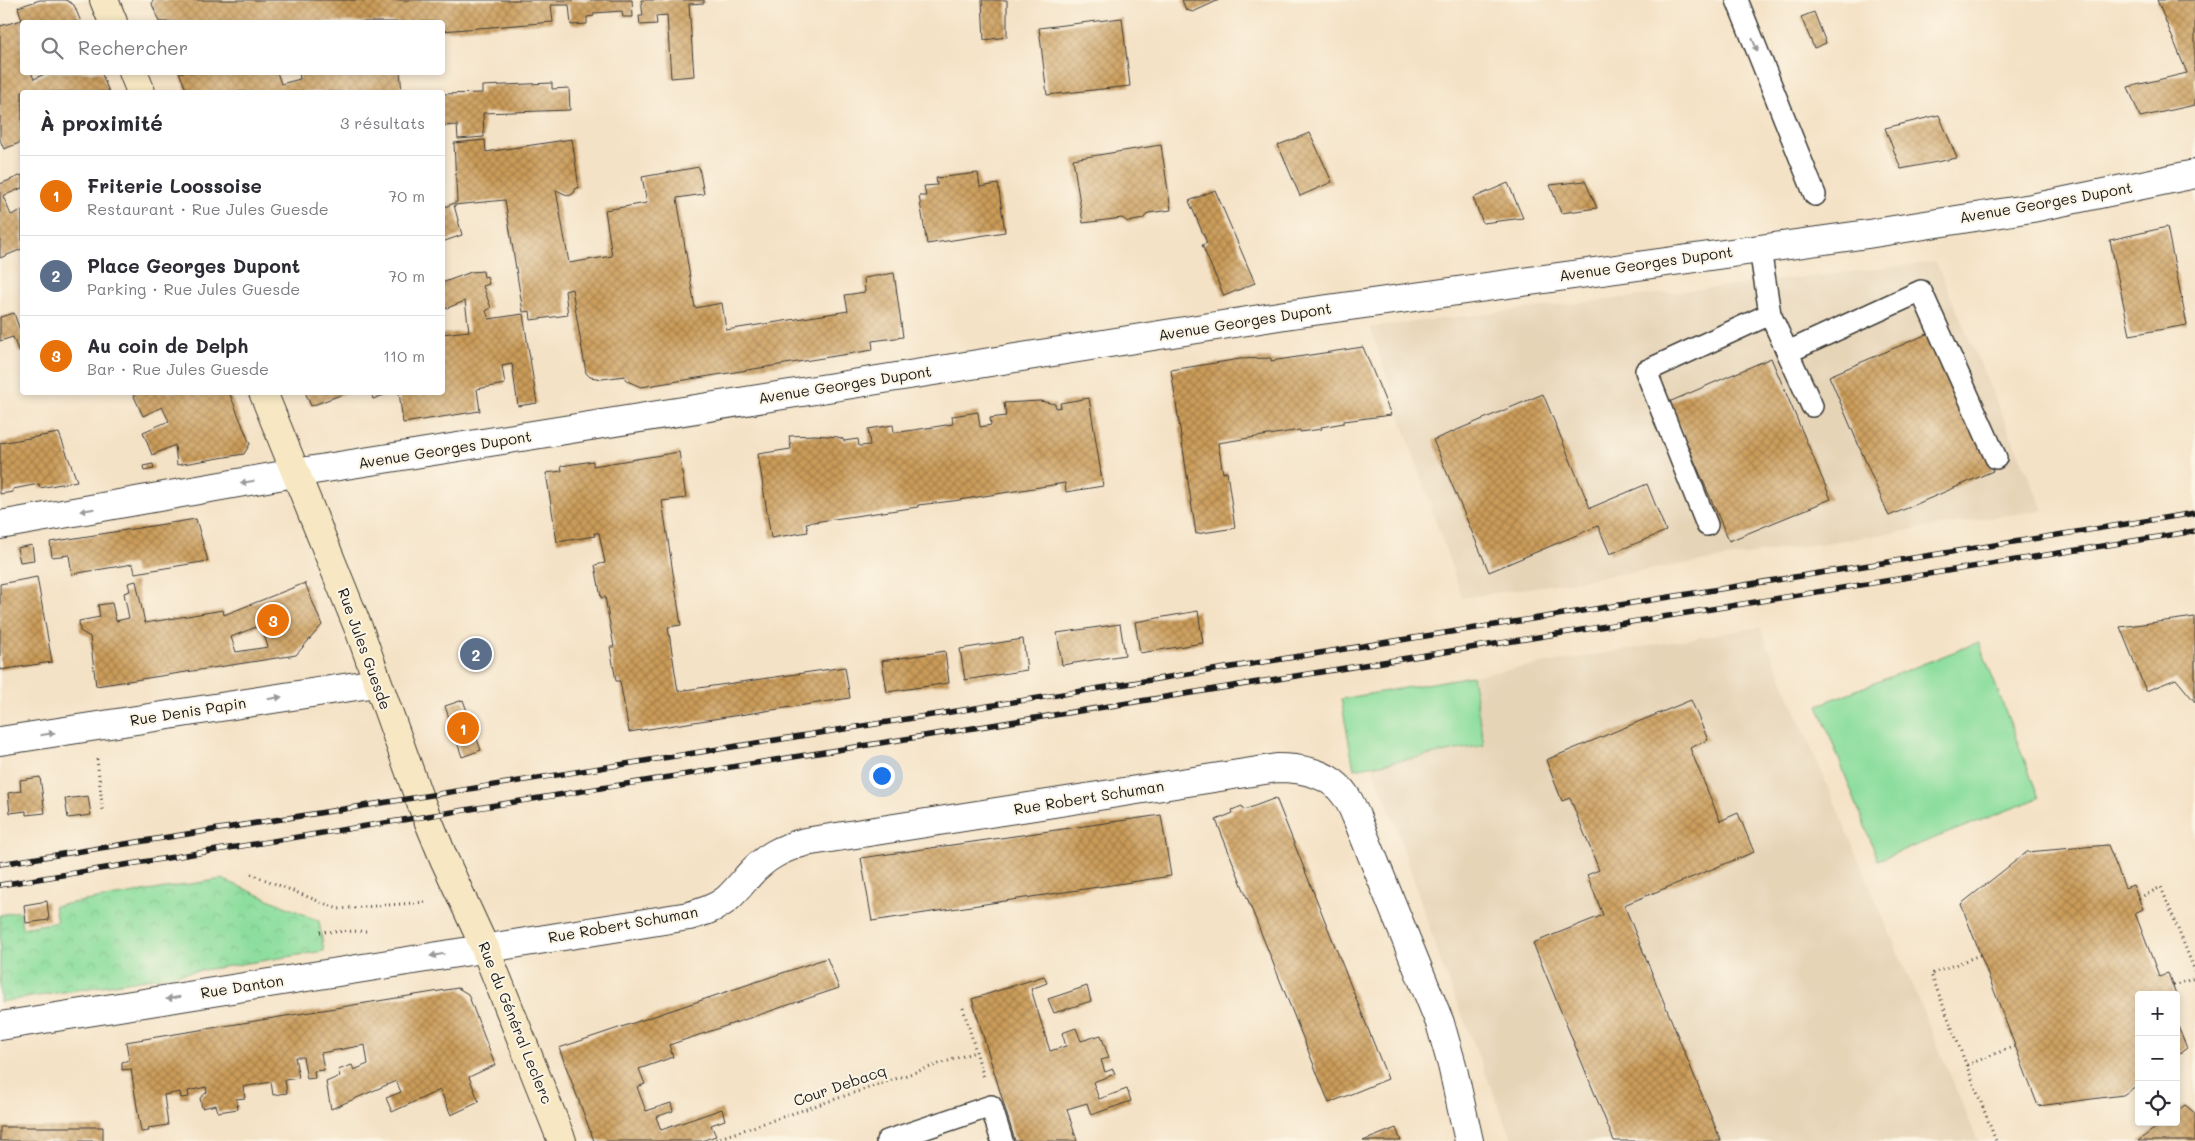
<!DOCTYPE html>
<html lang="fr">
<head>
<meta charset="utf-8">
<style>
	body { margin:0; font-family:Mali,sans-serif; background:#f2f2f3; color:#2b2b33 }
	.controls { position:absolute; right:15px; bottom:15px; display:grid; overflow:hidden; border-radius:5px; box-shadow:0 2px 8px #0003 }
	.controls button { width:45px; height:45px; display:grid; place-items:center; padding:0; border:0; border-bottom:1px solid #e1e1e2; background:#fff; color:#2b2b33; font:25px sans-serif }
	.you { position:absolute; left:881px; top:775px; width:18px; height:18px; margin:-12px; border:4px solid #fff; border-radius:50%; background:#1a73e8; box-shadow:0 0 0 8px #1a73e833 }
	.badge { display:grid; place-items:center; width:32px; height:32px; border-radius:50%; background:#b45309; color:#fff; font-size:16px; font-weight:700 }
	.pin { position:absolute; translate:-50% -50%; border:2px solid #fff; box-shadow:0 1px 5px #0006 }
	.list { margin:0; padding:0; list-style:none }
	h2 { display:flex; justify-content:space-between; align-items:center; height:65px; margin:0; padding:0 20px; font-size:21px }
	h2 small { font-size:16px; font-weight:400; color:#7c7c81 }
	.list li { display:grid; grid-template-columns:32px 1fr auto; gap:15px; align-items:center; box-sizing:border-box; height:80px; padding:0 20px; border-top:1px solid #e1e1e2 }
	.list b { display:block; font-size:19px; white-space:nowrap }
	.list p { margin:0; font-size:16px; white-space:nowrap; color:#7c7c81 }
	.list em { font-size:16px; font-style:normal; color:#7c7c81 }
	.icon { flex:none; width:28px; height:28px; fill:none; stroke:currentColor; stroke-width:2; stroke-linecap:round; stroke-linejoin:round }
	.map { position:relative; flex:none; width:2195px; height:1141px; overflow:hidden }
	.search { position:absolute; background:#fff; box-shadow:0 2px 8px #0003; left:20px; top:20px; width:425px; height:55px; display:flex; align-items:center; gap:12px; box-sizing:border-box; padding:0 18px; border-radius:5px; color:#7c7c81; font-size:19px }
	.panel { position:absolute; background:#fff; box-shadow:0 2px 8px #0003; left:20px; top:90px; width:425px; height:305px; border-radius:5px }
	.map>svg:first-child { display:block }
</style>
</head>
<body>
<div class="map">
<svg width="2195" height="1141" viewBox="0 0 2195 1141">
	<defs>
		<pattern id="park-crowns" width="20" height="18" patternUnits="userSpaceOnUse" patternTransform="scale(1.25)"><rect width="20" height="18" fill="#8dde9e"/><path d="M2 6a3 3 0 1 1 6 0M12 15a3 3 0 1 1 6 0" fill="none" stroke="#79be88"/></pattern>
		<pattern id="building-cross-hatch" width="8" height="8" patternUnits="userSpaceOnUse" patternTransform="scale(1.25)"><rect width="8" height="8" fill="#cb9c59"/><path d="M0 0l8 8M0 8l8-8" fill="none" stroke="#a47e49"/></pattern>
	</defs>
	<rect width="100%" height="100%" fill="#fcf5e5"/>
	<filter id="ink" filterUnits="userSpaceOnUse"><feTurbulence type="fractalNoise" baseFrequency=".02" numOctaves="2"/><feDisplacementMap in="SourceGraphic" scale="10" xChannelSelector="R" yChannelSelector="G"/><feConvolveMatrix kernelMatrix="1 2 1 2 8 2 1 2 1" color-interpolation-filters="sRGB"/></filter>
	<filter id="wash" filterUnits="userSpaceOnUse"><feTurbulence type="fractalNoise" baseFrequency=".0096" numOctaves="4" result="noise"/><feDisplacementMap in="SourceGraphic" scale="20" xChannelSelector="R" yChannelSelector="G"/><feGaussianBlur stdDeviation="1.12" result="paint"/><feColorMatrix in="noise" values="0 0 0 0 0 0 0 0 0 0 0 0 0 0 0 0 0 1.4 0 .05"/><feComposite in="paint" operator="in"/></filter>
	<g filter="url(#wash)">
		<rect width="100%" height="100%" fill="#f4e2c6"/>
		<path fill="#e6d4b7" d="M1936,262L2043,510L1462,598L1370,327Z
			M1760,627L1978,1141H1513L1442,966L1396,826L1372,766L1484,745L1472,676Z"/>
		<path fill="url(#park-crowns)" stroke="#547d5d" d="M222,879L319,921L324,951L0,1002V915L20,911L22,928L57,922L54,906Z"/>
		<path fill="#8dde9e" stroke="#547d5d" d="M1979,642L2039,798L1878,860L1818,705Z
			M1472,676L1484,745L1354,769L1341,699Z"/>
		<g id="blocks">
			<path fill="url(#building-cross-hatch)" fill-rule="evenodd" d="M40,0H66L74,5L81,22H22V72H31L34,79L49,72H101L109,92H22V142L4,149L0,140V26L22,20L18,7Z
				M153,0H632L633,17H623L622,11L594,13V16L587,17V24L571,25L569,5H551L553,22L442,31V22H159L152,4Z
				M641,0H704V3L689,4L694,76L671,78L667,15L656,16L657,24L640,25L639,16H643Z
				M982,0H1007V37L984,40Z
				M1182,0H1219L1193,12L1186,10Z
				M2157,0H2195V105L2140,117L2128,87L2187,73Z
				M1814,12L1826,43L1814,48L1801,17Z
				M1122,18L1130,86L1047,95L1039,28Z
				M179,72H277L281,84L300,79L299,72H400L402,92H187Z
				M552,83V89L569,88L570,110L483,113L484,137L458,139L457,125L442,126V94L482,93V86Z
				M1939,115L1957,158L1901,169L1885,128Z
				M1310,133L1332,182L1300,196L1278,145Z
				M572,139L579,188H576L574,193L569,196L556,190L569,263L612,256L605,210L647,203L642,177L699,167L704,194L677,198L695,308L722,303L726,330L848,311L845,295L865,292L864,278L894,273L903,337L872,341L873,350L641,387L627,381L625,376L602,379L590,377L586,373L572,289L565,291L568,315L531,320L530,311L523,312L505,200L454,205L462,235L442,242V208L457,202L454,143L485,140L486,152Z
				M1161,145L1171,210L1148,213L1143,219L1128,222L1122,218L1083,223L1073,159Z
				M978,173L980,187L998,184L1005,232L927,244L919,196H926L924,186L937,185L936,178Z
				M22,175V188L3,196L11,215L22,210V249L0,258V184Z
				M1585,181L1597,208L1561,213L1550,185Z
				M1508,183L1523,218L1483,223L1473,198Z
				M1215,190L1255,283L1224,296L1202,245L1207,243L1189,201Z
				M2167,227L2187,325L2130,335L2110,240Z
				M483,271L484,277L487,276L489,284L483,286L491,308L486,311L489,319L523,314L537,403L518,406L512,364L502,366L505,384L477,389L480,411L403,423L399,392H442V334L469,331L465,301L442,310V283L471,272Z
				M14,313L22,336V351L19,352L13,337L0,341V317Z
				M1932,332L1993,471L1889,516L1829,376Z
				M1363,347L1391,415L1344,421V423L1321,427L1322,429L1300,432V430L1218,443L1223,473L1227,472L1235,528L1196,534L1171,370L1240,359L1271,358V361Z
				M1771,358L1831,499L1729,541L1669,402Z
				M132,392H229L250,444L244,454L177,465L175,445L152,455L143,432L169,421L162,407L143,416Z
				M305,392H346V393L311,406Z
				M371,392H390V393L373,399Z
				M1543,394L1590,508L1647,484L1666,531L1610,554L1598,526L1489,572L1433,440Z
				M1089,398L1103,486L1066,492L1065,483L953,501L918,505V507L806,523L808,532L771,538L758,454L791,449L789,436L815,435L838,437L843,439L844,441L858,439L859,446L870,445L868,429L893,425L894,433L953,424L952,416L978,412L980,427L991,425L990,418L1006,416L1004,403L1040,401L1055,404L1056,408L1061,407L1060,403Z
				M59,433L77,481L40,488L39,484L13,489V492L0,494V443Z
				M679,452L686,498L662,501L681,625L668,627L678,691L845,667L850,698L629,732L620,681H616L610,647H614L605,597L601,598L595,565L605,563L599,533H594L595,536L557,542L546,473L562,471L561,466L593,461V466Z
				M153,464L154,469L144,471L143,466Z
				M196,519L208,561L135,573L133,564L72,574L69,555L52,557L50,542Z
				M32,545L34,560L20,562L17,548Z
				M37,577L52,662L0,670V584Z
				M136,581L145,623L223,610L224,615L305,583L322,625L296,655L96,686L90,637L80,631L79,621L100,617L98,605L112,603L116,621L129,618L124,593L130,591L128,583ZM261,625L268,647L236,652L231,637Z
				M1198,611L1203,643L1140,653L1135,622Z
				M2195,617V702L2176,679L2146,691L2120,627Z
				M1120,624L1125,655L1062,665L1057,633Z
				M1023,639L1027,670L965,680L960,649Z
				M945,651L949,683L887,692L882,661Z
				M463,700L481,750L462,757L445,706Z
				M1691,700L1708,740L1690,748L1720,821L1738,813L1754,852L1624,905L1721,1141H1614L1533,943L1603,915L1587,875L1599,870L1570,798L1562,801L1546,760Z
				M40,777L45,813L26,815V811L10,813L8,793L21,791L20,780Z
				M88,796L91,815L68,818L65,799Z
				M1276,798L1388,1079L1329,1103L1216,820L1233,813L1232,810L1242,806L1244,810Z
				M1161,815L1171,876L872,921L861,858Z
				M2108,845L2125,888L2133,885L2143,909L2135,913L2159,976L2168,973L2176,995H2139V1084L2123,1095L2038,1106L1961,904L2027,852Z
				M47,901L49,920L26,923L24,905Z
				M827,958L839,988L669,1045L673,1057L639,1069L645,1084L637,1087L646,1111L671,1103L673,1111L656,1117L661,1130L722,1109L725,1120L711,1125L716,1136L701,1141H594L559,1048Z
				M1044,976L1047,983L1031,989L1050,1051L1066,1046L1062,1033L1076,1028L1081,1041L1101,1035L1109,1058L1101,1060L1105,1072L1113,1069L1115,1074L1093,1082L1099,1099L1127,1089L1131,1101L1091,1115L1087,1103L1067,1109L1077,1141H1015L972,999Z
				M1087,986L1091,1001L1054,1013L1048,999Z
				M458,988L468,994L495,1065L469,1077L479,1102L451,1115L440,1090L392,1112L386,1098L401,1092L396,1081L331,1109L326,1082L340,1076L338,1070L352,1065L354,1070L368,1064L365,1045L321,1053L324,1070L314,1071L315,1078L307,1079L303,1057H295L299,1078L285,1080L287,1093L273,1095L271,1082L243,1087L245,1098L236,1099L238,1109L218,1112L216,1105L202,1108L200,1098L207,1092L206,1087L188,1091L189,1097L181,1098L180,1092L164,1095L168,1125L148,1128L149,1131L141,1132L131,1069L122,1070V1062L129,1060L126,1042Z
				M2176,1022L2187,1048L2176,1056Z
				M2185,1105L2195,1113V1141H2138L2163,1122H2176V1112Z
				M0,1127H103V1141H0Z
				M1396,1128L1401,1141H1363Z"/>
		</g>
	</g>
	<g filter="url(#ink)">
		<use href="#blocks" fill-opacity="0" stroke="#3c3a36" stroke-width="1"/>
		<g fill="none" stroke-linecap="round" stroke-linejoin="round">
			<defs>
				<path id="lane" d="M1737,0L1815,195
					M1760,249L1770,314
					M1788,352L1921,291L1996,458
					M1707,525L1646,371L1770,314L1812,406
					M887,1141L991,1106L1002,1141"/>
				<path id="street" d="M0,525L295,473L1285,315L1868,234L2032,208L2195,174
					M0,741L376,683
					M0,1026L689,916C703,912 716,908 727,899C735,892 742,883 749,875C765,857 782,848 805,842L1277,768C1301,768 1330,773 1345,795C1350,801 1353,809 1356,816L1440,1023L1452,1065L1469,1141"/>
				<path id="secondary" d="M104,0L113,22
					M133,72L141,92
					M263,392L360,632L419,798L444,859L485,948L562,1141"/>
			</defs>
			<use href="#lane" stroke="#3c3a36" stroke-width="24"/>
			<use href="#street" stroke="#3c3a36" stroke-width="30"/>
			<use href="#secondary" stroke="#3c3a36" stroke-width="30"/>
			<path stroke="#3c3a36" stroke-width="3" stroke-dasharray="1 4" stroke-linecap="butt" d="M97,759L103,813
				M251,874L338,909L426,902
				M2139,898L2161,887L2195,971
				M320,932L367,931
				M1980,955L1931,974L1996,1141
				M2173,986L2195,978
				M963,1008L984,1078
				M1967,1065L2015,1046
				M711,1141L975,1052"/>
			<use href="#lane" stroke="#fff" stroke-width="21"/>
			<use href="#street" stroke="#fff" stroke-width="28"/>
			<use href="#secondary" stroke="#f7e8c3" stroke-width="28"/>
			<defs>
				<path id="rail" d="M0,864L2195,513
					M0,885L2195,531"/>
			</defs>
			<use href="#rail" stroke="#1c1c1c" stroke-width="5.5"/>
			<use href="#rail" stroke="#fcf5e5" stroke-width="4" stroke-dasharray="11" stroke-linecap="butt"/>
		</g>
		<defs><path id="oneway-solid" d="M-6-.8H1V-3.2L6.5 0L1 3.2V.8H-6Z" transform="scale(1.25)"/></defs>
		<g fill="#999">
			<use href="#oneway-solid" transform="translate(1755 45) rotate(68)"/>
			<use href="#oneway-solid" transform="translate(247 482) rotate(170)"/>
			<use href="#oneway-solid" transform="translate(87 510) rotate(170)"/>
			<use href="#oneway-solid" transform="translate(275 698) rotate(-9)"/>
			<use href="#oneway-solid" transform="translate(48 734) rotate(-9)"/>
			<use href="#oneway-solid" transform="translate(437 955) rotate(171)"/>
			<use href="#oneway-solid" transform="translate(173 998) rotate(171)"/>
		</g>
	</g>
	<g text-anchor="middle" stroke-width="4" stroke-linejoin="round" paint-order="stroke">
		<g font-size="15" fill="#1c1c1c" stroke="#fcf5e5">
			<text transform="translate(2046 203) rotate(-10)" y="5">Avenue Georges Dupont</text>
			<text transform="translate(1646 264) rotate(-8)" y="5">Avenue Georges Dupont</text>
			<text transform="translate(1245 322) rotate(-9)" y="5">Avenue Georges Dupont</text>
			<text transform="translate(845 385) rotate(-9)" y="5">Avenue Georges Dupont</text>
			<text transform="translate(445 450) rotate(-9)" y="5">Avenue Georges Dupont</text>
			<text transform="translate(364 649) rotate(70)" y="5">Rue Jules Guesde</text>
			<text transform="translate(188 712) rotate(-9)" y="5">Rue Denis Papin</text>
			<text transform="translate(1089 798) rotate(-9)" y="5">Rue Robert Schuman</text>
			<text transform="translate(623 925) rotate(-10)" y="5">Rue Robert Schuman</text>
			<text transform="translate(242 987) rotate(-9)" y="5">Rue Danton</text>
			<text transform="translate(515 1023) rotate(68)" y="5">Rue du Général Leclerc</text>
			<text transform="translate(840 1086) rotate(-19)" y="5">Cour Debacq</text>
		</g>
	</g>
</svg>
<div class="controls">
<button>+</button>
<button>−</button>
<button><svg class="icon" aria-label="locate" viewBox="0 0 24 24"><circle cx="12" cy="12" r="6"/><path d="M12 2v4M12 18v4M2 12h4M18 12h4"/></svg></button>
</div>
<div class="you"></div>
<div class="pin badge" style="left:463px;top:728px;background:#e8710a">1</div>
<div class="pin badge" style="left:476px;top:654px;background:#5c6f8a">2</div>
<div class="pin badge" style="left:273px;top:620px;background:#e8710a">3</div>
<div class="search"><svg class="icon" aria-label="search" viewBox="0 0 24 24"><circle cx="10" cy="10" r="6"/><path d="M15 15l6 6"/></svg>Rechercher</div>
<section class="panel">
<h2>À proximité<small>3 résultats</small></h2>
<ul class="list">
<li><span class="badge" style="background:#e8710a">1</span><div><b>Friterie Loossoise</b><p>Restaurant · Rue Jules Guesde</p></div><em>70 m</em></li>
<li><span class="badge" style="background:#5c6f8a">2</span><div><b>Place Georges Dupont</b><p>Parking · Rue Jules Guesde</p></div><em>70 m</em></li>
<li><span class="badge" style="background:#e8710a">3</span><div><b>Au coin de Delph</b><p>Bar · Rue Jules Guesde</p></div><em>110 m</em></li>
</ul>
</section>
</div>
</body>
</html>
